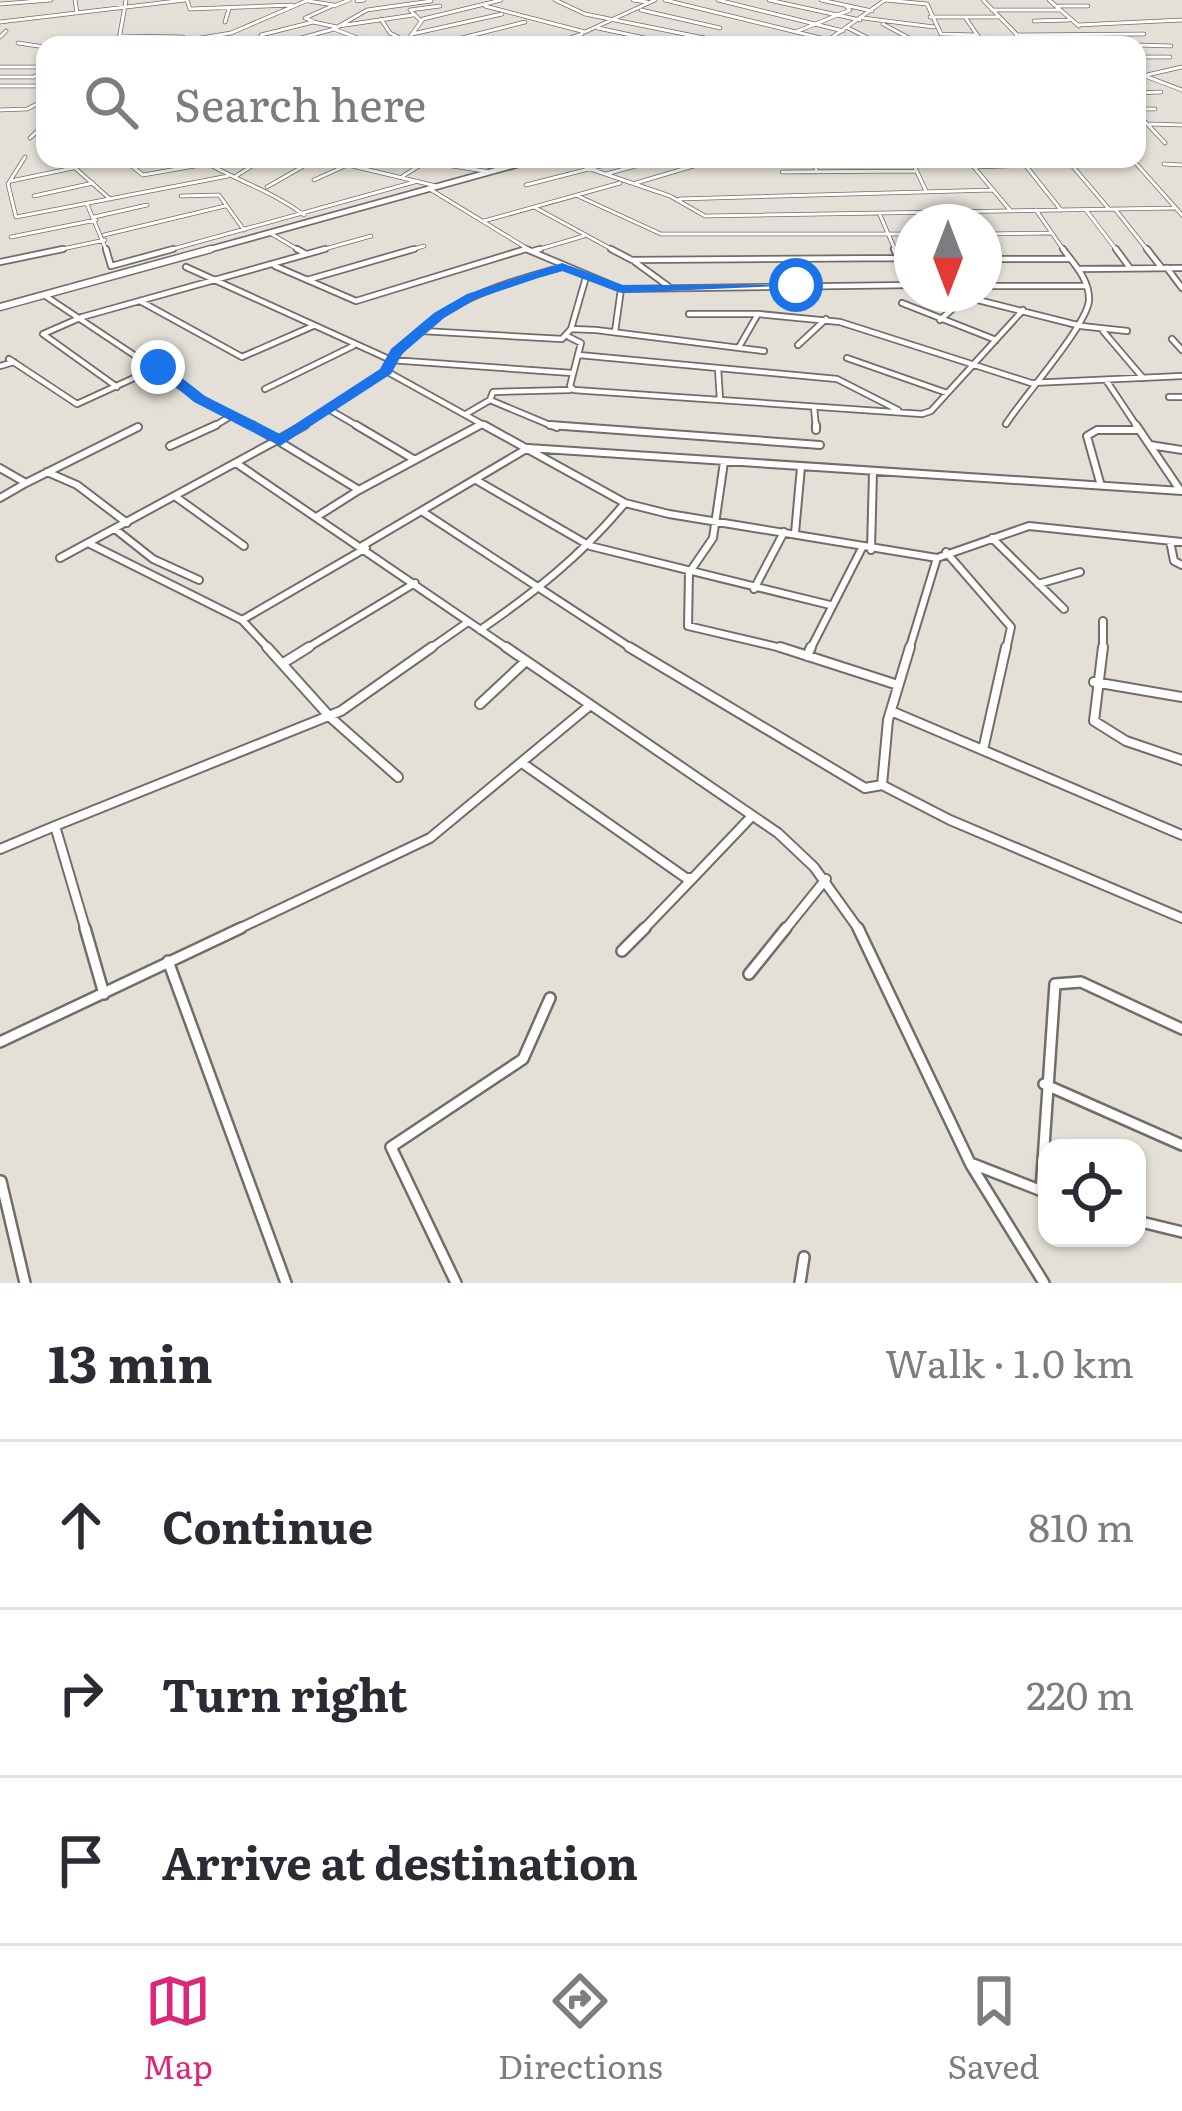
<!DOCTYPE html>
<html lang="en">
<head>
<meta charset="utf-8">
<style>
	body { margin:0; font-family:Literata,serif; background:#f7f7f7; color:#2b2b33 }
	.controls { position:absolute; right:36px; bottom:36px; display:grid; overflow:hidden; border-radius:24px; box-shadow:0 3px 9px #0004 }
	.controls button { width:108px; height:108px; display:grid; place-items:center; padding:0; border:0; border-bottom:3px solid #e1e1e2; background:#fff; color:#2b2b33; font:60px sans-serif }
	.compass { position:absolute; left:894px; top:204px; width:108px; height:108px; border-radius:50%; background:#fff; box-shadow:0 3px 9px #0004; rotate:180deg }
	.stop { position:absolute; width:36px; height:36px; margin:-27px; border:9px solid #1a73e8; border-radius:50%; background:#fff }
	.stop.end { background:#1a73e8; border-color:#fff; box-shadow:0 3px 12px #0008 }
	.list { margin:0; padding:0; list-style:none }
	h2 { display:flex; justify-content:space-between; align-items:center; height:156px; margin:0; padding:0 48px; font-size:51px }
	h2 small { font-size:39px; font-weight:400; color:#7c7c81 }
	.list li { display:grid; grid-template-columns:78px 1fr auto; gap:36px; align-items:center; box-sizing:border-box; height:168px; padding:0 48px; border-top:3px solid #e1e1e2 }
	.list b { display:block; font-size:45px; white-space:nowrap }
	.list em { font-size:39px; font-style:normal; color:#7c7c81 }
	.icon { flex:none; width:66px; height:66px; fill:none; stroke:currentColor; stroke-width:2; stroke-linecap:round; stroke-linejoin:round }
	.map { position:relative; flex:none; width:1182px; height:1283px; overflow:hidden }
	.search { position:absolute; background:#fff; box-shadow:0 3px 9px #0004; left:36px; right:36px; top:36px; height:132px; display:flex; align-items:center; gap:30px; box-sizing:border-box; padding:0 42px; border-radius:24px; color:#7c7c81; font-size:45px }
	.sheet { height:660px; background:#fff }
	nav { display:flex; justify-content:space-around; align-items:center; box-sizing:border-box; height:168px; border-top:3px solid #e1e1e2; background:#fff; font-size:33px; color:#7c7c81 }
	nav a { display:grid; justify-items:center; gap:6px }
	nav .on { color:#db2777 }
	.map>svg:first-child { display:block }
</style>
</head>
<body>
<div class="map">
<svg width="1182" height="1283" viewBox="0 0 1182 1283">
	<rect width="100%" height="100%" fill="#e4e0d8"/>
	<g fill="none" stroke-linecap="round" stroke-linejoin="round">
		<defs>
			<path id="minor-far4" d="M75,0L77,13
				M187,0L190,9L292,5
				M555,0L585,14L739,45
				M633,0L647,2
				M665,0L829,40
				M718,0L843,31
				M769,0L860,20
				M821,0L872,11
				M885,0L927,4L941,34L976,35
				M983,0L1027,45
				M1049,0L1079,26
				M308,1L334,5L305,18L313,21
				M357,1L364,0
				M0,4L51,0
				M334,6L349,0
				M485,6L585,32L655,0
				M1059,6H1088
				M641,10L720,28
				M992,10H1060
				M930,17H999
				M965,17L984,45
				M863,18L934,27
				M381,19L390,33L408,42
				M421,21L410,10L440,6
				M1034,21L1069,20
				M0,22L185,0
				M225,22L229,9
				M883,24L922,45
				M1078,25L1182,20
				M339,26L413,15
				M598,28L677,45
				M848,28L882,45
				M334,29L376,45
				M798,31L850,10L846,6
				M412,34L502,14
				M261,35L313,22L337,27
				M1016,35L1144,34
				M122,36L183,37
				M0,37L6,31
				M307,38L326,45
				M575,39L591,45
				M18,43L45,47
				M118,45L126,0
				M159,45L231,33L308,0
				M276,45L334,29L367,10L431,1
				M404,45L423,19L501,0
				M434,45L525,22
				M491,45H503
				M549,45L582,34
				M691,45L703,37
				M1027,45H1070
				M1137,45L1171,46
				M1137,57H1170
				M0,67H45
				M1137,73L1182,90
				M1147,75L1182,67
				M0,77H34L45,70
				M0,86H45
				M1137,93L1161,92
				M1137,109H1155
				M0,110L27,109L45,100
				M1137,113L1165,143
				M1150,124L1182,125
				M30,138L45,124
				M25,157L8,184L16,217L228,176
				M65,159L110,199
				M123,159L143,175L235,159
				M200,159C236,181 269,189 304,215
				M323,159L436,186
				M407,159L491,172
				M561,159L670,196L705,216L1175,208
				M753,159L762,164
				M813,159L817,172
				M911,159L926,191
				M967,159L1010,210
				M1133,160L1182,215
				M126,162L143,159
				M1069,162L1109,209
				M1164,164L1182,165
				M1026,166L1061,210
				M976,167L1133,161
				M782,172L917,171
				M606,174L661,159
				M236,176L263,159
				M403,176L430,159
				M314,180L345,166
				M11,181L73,168
				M636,183L717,159
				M526,185L628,159
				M267,187L316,159
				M428,188L533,252
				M34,196L93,183
				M181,196L219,195L244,230
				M578,196L661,234H912
				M679,199L993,190
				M87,204L107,252
				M536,208L617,252
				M1115,209L1149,252
				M1036,210L1065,252
				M1086,210L1118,252
				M880,215L896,252
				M94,217L147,205
				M484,221L620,183
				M270,233L302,252
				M984,234L1051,233
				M104,235L225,206
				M11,237L96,220
				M533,251L584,236
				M48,252L105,240
				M162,252L418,181
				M314,252L371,236
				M404,252L424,246
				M517,252L526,249"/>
			<path id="minor-far3" d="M106,249L111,266
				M297,249L306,254
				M526,249L621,289L912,285
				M611,249L632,260L898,258
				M894,249L909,284
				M1116,249L1130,268
				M1147,249L1161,267
				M533,251L540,249
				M984,259H1070
				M0,262L63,249
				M635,262L668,286
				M111,266L173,249
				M275,266L356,301L526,249
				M186,267L391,360L572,373
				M1167,268L1182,288
				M1078,269L1182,268
				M307,280L414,249
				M984,286H1086
				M954,294L1081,326L1127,331
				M44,295L200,399L258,428
				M140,301L242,357L313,326
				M902,303L996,340
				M689,314H758
				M940,320L968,295
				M571,329L586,277
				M422,331L562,339L571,329L596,330L764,351
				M1103,331L1143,378
				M615,332L621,289
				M569,337L581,343L570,386L574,390L720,400
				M1172,339L1182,350
				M798,345L826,319
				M739,347L758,314L840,322L1031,383L1182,376
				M579,355L718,368L720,400L922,414L931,411L1023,310
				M847,358L947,393
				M9,359L77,404L158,367
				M0,366L14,362
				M718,368L837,379L898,410
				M386,371C422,308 493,286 559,268
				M1106,380L1138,428
				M117,387L43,334L82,317L325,249
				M265,389L353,346
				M1169,397H1182
				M490,400L493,392L570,390
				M814,407L816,428
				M330,410L361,428
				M466,414L490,400L557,428
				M1006,424C1023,397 1090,322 1089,299C1089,279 1074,264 1063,249
				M211,428L231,416
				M300,428L386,371L489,428
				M474,428L482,424"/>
			<path id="minor-far2" d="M252,425L359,490L480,425
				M356,425L415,460
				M484,425L625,503L669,514L937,558L1029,526L1182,542
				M550,425L820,445
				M816,425V430
				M1136,425L1180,490
				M1150,445L1182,450
				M170,446L216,425
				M724,462L713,538L689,573L688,626L790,650
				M236,463L510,650
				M0,468L26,483L138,427
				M47,472L77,485L127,523
				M476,480L590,546L830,605
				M1101,486L1087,436L1097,430H1137
				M176,497L244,546
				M0,498L26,483
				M423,512L634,650
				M318,516L359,490
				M115,529L153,559L199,580
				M795,533L801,467
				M992,538L1064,609
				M1170,541L1174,561L1182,565
				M90,544L242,620L270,650
				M362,546L528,448L1182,491
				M871,550L873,472
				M946,552L1011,627L1006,650
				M60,558L305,425
				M1038,584L1080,572
				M754,589L784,532
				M242,620L366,548
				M480,630C535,592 582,555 625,503
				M304,650L415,583
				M428,650L468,622
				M810,650L862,548
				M909,650L937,558
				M1103,650V621"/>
			<path id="minor-far1" d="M267,647L330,717L398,777
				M506,647L778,833L814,867L860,931
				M629,647L865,788L882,785L950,820L1182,918
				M780,647L898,685
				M1103,647L1094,721L1126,741L1182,760
				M807,656L811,647
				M285,662L309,647
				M1094,682L1182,697
				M480,704L526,661
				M891,711L1182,835
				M983,750L1006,647
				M522,763L686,878H693L752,816
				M882,785L888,720L910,647
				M0,849L55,826
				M86,931L55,826L341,711L432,647
				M234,931L430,838L588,707
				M642,931L693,878
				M784,931L826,879"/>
			<path id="minor" d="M85,928L104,994
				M858,928L971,1165L1044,1283
				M622,951L645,928
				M168,961L286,1283
				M749,974L786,928
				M0,1042L241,928
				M1044,1084L1182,1145
				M973,1164L1047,1193
				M1,1181L25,1283
				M1041,1191L1055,984L1081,982L1182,1029
				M1137,1221L1182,1232
				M456,1283L391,1147L523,1059L550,998
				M800,1283L804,1257"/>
			<path id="tertiary-far2" d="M821,45L885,0"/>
			<path id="tertiary-far1" d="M200,252L537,159"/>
			<path id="tertiary" d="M0,307L211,249"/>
		</defs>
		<use href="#minor-far4" stroke="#726e67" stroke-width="4.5"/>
		<use href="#minor-far3" stroke="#726e67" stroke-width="8"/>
		<use href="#minor-far2" stroke="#726e67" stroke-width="10"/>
		<use href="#minor-far1" stroke="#726e67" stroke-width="12"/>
		<use href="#minor" stroke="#726e67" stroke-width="14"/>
		<use href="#tertiary-far2" stroke="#726e67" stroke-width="4.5"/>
		<use href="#tertiary-far1" stroke="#726e67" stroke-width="8"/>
		<use href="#tertiary" stroke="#726e67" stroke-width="9"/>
		<use href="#minor-far4" stroke="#fff" stroke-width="3"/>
		<use href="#minor-far3" stroke="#fff" stroke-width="4.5"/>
		<use href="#minor-far2" stroke="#fff" stroke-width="6"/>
		<use href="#minor-far1" stroke="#fff" stroke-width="8"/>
		<use href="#minor" stroke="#fff" stroke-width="9"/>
		<use href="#tertiary-far2" stroke="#fff" stroke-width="3"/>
		<use href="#tertiary-far1" stroke="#fff" stroke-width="4.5"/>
		<use href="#tertiary" stroke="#fff" stroke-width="6"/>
	</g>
	<path fill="#1a73e8" d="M562,263L623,285H802L621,293L562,271L538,278L476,299L444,318L402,354L391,374L280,446L194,402L151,367L164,364L205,396L280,434L380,369L391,349L434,313L467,294Z"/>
</svg>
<div class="controls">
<button><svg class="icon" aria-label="locate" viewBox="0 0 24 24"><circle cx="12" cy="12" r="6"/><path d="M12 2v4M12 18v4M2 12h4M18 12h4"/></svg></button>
</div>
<svg class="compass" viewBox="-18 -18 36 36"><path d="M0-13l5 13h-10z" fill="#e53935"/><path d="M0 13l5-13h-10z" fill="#7c7c81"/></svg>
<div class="stop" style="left:796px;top:285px"></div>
<div class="stop end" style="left:158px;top:367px"></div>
<div class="search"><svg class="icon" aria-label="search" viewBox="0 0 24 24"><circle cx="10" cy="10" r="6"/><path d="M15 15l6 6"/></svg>Search here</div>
</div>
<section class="sheet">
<h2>13 min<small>Walk · 1.0 km</small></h2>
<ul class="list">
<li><svg class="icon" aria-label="ahead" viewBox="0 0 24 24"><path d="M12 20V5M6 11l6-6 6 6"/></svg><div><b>Continue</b></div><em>810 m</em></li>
<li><svg class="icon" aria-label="right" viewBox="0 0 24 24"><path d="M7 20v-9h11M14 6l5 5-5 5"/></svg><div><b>Turn right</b></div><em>220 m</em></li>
<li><svg class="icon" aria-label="arrive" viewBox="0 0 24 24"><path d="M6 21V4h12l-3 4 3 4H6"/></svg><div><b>Arrive at destination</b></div></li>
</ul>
</section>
<nav>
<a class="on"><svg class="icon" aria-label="map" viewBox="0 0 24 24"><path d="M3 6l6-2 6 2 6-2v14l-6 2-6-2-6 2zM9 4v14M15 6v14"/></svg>Map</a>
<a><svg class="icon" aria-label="directions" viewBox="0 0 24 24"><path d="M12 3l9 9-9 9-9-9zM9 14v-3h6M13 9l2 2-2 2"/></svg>Directions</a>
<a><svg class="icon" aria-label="saved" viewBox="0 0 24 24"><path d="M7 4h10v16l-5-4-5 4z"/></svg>Saved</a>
</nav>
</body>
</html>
